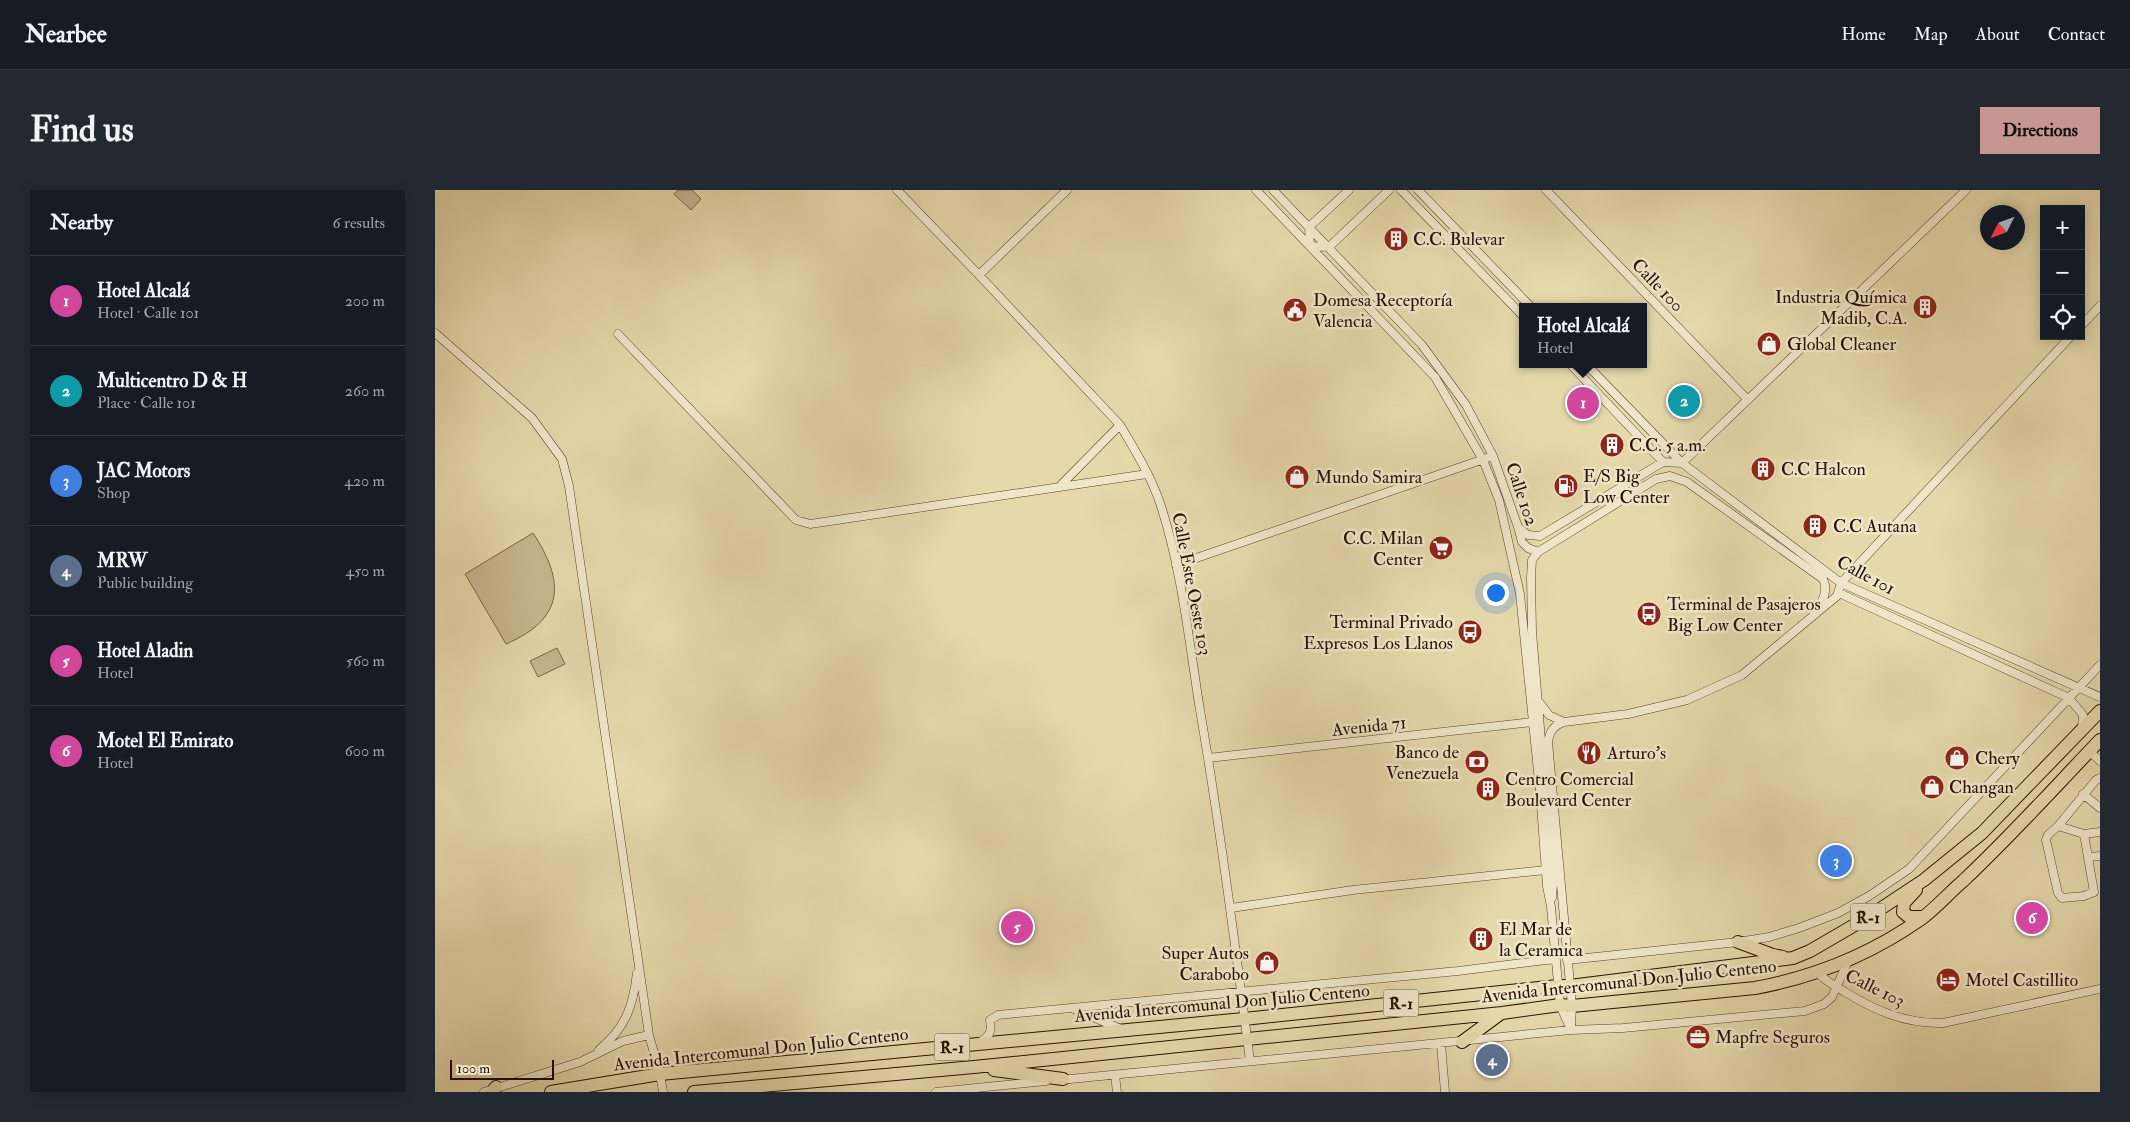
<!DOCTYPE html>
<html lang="en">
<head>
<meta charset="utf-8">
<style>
	body { margin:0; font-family:"IM FELL Double Pica",serif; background:#242831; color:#f1f3f6 }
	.controls { position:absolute; right:15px; top:15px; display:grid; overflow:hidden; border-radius:0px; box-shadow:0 2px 12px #0003 }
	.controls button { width:45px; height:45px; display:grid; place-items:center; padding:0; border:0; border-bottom:1px solid #363941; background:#171b24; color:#f1f3f6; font:25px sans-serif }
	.compass { position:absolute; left:1545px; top:15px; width:45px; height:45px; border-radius:50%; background:#171b24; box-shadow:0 2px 12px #0003; rotate:228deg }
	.scale { position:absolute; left:15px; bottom:12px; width:104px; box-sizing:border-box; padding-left:5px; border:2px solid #2a1002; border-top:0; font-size:14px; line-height:18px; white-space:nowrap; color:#2a1002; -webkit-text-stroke:4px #eee6c8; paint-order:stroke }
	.you { position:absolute; left:1060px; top:402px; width:18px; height:18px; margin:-12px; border:4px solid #fff; border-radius:50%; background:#1a73e8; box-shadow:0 0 0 8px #1a73e833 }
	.badge { display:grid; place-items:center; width:32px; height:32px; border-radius:50%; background:#c59692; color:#fff; font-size:16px; font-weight:700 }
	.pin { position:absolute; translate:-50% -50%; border:2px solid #fff; box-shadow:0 1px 5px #0006 }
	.popup { position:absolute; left:1084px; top:113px; width:128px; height:65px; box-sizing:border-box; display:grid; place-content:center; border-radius:0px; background:#171b24; filter:drop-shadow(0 1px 4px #0005); font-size:16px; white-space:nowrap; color:#9ea1a6 }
	.popup b { font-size:19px; color:#f1f3f6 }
	.popup::after { content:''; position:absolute; left:50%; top:100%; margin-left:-10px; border:10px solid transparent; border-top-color:#171b24 }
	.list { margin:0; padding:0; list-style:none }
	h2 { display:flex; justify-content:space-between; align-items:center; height:65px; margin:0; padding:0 20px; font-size:21px }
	h2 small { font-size:16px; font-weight:400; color:#9ea1a6 }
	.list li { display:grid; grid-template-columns:32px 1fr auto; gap:15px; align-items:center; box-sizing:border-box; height:90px; padding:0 20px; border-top:1px solid #363941 }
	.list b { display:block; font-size:19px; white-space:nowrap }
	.list p { margin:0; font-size:16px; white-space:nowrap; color:#9ea1a6 }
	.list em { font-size:16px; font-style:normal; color:#9ea1a6 }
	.icon { flex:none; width:28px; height:28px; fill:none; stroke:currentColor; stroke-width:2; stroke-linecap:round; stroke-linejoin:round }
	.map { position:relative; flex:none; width:1665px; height:902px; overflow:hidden; border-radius:0px }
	header { display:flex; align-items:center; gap:30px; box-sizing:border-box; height:70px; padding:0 25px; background:#171b24; border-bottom:1px solid #363941 }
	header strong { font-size:24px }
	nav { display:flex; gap:28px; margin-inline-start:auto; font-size:18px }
	.intro { display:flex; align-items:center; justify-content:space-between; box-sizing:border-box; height:120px; padding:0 30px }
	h1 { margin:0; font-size:35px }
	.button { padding:12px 22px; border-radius:0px; background:#c59692; color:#111; font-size:18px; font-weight:700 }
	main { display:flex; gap:30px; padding:0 30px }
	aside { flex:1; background:#171b24; border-radius:0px; box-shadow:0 2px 12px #0003 }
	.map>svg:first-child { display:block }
</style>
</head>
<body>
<header>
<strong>Nearbee</strong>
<nav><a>Home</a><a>Map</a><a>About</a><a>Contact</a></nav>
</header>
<div class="intro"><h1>Find us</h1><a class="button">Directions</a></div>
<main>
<aside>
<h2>Nearby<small>6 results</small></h2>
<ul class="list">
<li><span class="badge" style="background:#d1479c">1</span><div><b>Hotel Alcalá</b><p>Hotel · Calle 101</p></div><em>200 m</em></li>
<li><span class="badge" style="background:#0f9aa8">2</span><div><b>Multicentro D &amp; H</b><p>Place · Calle 101</p></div><em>260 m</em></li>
<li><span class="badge" style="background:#3f7fe0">3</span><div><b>JAC Motors</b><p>Shop</p></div><em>420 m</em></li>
<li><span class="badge" style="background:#5c6f8a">4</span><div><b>MRW</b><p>Public building</p></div><em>450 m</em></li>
<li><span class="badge" style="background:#d1479c">5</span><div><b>Hotel Aladin</b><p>Hotel</p></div><em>560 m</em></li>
<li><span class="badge" style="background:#d1479c">6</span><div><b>Motel El Emirato</b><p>Hotel</p></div><em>600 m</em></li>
</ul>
</aside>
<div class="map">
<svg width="1665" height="902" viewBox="0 0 1665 902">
	<rect width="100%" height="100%" fill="#e5d8ab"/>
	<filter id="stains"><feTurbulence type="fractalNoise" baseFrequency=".004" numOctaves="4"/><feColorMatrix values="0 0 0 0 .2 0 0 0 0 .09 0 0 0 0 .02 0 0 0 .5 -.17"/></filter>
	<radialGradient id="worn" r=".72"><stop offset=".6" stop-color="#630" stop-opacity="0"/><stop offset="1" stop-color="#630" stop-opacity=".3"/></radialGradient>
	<path fill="#c5b68e" stroke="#786348" d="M243,0H257L266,9L256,20L239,4Z
		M98,343C131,393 129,429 71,454L30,384Z
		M122,458L130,474L103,487L95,471Z"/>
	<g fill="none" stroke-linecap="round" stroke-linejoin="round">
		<defs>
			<path id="minor" d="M462,0L544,85L685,235C700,260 717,288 726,316C747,381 754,452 765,520C785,637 800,754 815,871
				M821,0L1000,187L1048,270L1064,310L1085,404L1105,601L1112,696L1116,717L1125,815L1136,840
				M838,0L987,155L1031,215L1058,266L1083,337L1087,352L1093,358L1103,362
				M914,0L874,37L875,56L894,57L954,0
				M966,0L1088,126
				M983,0L1096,117
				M1111,0L1313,210
				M544,85L632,0
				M1646,136L1665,116
				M0,143L97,228L127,269L134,296L214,845L225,884L228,902
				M183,144L361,330L375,334L712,284
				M1135,174L1228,272
				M1151,174L1247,273L1406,393L1665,507
				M625,296L685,235
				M1083,337L1093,345L1105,346L1228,272L1247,273L1531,0
				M741,375L1052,268
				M1404,403L1634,508L1648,525L1647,538
				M1104,512L1114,525L1129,532L1193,524L1252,510L1307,485L1402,406L1406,393L1636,146
				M1129,532C1118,536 1115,541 1113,552L1137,816L1136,836
				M1654,561L1665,571
				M773,568L1097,532
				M1665,588L1661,590L1623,636L1649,644L1665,642
				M1648,604L1665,618
				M1623,636L1613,645L1611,650L1623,703L1627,708L1649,706L1659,702L1649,644
				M1653,667L1665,666
				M1117,708L1118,694L1097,442L1096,387L1097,370L1103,362L1221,289L1235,286L1252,292L1388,389C1394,401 1387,412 1380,423
				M796,718L918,700L1111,680
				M1132,770L1303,752L1334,747L1364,738L1403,723L1434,706L1474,679L1665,475
				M1382,782C1390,791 1400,796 1410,802C1441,821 1471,834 1508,833L1665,799
				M639,819L686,839
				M545,852C555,846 557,842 555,830L563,825L1023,781L1120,769
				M1006,854L1010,902
				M164,860C191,837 198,817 202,783
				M680,885L682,902
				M625,890L1136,840L1188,838L1370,821L1389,814L1397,807L1413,771
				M49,902L145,872L188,851L214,845
				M501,902L611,891"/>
			<path id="primary" d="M1481,700L1469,713L1468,722L1474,727H1488
				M1303,752L1338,765L1348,767
				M1027,852L1065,824
				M559,880L628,889
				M57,902L61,897
				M116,902L225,884L809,829L1123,796H1135L1358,768L1375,761L1430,729L1489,690L1547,643L1665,521
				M259,902L539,877L1067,823L1125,815L1137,816L1320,798C1380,787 1436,764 1486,729C1501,718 1514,703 1528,691C1576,646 1620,597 1665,550"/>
		</defs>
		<use href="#minor" stroke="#59422c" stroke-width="9"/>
		<use href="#primary" stroke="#2a1002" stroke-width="14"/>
		<use href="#minor" stroke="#eee6c8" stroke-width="8"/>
		<use href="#primary" stroke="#e5d8ab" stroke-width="12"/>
	</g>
	<defs>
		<symbol id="building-disc" viewBox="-11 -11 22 22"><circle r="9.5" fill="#8f2418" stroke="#eee6c8"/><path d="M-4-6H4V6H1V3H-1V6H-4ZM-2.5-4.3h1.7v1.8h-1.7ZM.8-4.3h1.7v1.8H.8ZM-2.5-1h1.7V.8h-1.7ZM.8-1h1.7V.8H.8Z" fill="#fff"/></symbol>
		<symbol id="civic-disc" viewBox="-11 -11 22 22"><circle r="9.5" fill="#8f2418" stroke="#eee6c8"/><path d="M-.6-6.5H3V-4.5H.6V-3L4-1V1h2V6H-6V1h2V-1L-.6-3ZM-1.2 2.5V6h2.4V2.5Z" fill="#fff"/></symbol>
		<symbol id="shop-disc" viewBox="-11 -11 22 22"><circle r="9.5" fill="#8f2418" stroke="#eee6c8"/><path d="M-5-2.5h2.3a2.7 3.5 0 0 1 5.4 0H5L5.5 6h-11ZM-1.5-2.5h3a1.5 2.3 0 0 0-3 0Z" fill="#fff"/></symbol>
		<symbol id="fuel-disc" viewBox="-11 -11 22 22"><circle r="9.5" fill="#8f2418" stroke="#eee6c8"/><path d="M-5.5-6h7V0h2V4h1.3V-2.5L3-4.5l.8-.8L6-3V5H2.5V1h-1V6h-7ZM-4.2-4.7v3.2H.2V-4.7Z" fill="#fff"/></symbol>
		<symbol id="supermarket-disc" viewBox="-11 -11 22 22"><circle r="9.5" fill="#8f2418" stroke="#eee6c8"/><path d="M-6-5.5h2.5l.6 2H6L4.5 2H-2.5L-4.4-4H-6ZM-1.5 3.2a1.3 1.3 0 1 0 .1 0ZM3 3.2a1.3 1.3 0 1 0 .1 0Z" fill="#fff"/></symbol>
		<symbol id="bus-disc" viewBox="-11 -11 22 22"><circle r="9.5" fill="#8f2418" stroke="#eee6c8"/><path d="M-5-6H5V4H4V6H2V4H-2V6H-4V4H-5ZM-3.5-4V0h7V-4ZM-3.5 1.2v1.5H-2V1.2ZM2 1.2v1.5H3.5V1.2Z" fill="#fff"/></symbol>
		<symbol id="restaurant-disc" viewBox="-11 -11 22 22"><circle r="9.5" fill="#8f2418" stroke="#eee6c8"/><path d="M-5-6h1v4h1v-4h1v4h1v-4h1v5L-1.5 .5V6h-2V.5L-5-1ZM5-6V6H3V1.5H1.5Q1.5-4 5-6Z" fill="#fff"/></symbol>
		<symbol id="bank-disc" viewBox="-11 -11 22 22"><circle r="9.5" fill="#8f2418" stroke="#eee6c8"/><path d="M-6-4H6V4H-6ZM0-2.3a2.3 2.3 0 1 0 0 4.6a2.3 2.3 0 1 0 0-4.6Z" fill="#fff"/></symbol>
		<symbol id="hotel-disc" viewBox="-11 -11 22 22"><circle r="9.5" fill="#8f2418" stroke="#eee6c8"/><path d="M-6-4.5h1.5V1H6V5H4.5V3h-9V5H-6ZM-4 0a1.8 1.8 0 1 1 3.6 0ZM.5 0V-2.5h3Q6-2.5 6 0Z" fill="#fff"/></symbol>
		<symbol id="office-disc" viewBox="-11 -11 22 22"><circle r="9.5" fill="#8f2418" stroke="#eee6c8"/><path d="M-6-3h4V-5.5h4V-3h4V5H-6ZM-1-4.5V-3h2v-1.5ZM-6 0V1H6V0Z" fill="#fff"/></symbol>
	</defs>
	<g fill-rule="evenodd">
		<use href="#building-disc" x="947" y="35" width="28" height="28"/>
		<use href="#building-disc" x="1476" y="103" width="28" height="28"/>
		<use href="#civic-disc" x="846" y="106" width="28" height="28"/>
		<use href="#shop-disc" x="1320" y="140" width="28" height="28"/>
		<use href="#building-disc" x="1163" y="241" width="28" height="28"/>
		<use href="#building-disc" x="1314" y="265" width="28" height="28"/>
		<use href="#shop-disc" x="848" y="273" width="28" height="28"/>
		<use href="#fuel-disc" x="1117" y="282" width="28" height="28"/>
		<use href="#building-disc" x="1366" y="322" width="28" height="28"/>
		<use href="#supermarket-disc" x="992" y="344" width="28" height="28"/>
		<use href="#bus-disc" x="1200" y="410" width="28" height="28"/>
		<use href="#bus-disc" x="1021" y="428" width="28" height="28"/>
		<use href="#restaurant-disc" x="1140" y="549" width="28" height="28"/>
		<use href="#shop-disc" x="1508" y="554" width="28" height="28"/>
		<use href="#bank-disc" x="1028" y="558" width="28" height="28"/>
		<use href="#shop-disc" x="1483" y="583" width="28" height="28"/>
		<use href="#building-disc" x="1039" y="585" width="28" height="28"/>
		<use href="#building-disc" x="1032" y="735" width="28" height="28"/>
		<use href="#shop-disc" x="818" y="759" width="28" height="28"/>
		<use href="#hotel-disc" x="1499" y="776" width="28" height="28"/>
		<use href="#office-disc" x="1249" y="833" width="28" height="28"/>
	</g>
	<g text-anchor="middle" stroke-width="5" stroke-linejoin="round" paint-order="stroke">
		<g fill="#eee6c8" stroke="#65503d" stroke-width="1">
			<rect x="1415.5" y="713.5" width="35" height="27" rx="4"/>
			<rect x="948.5" y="799.5" width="35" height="27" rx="4"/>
			<rect x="499.5" y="843.5" width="35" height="27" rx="4"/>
		</g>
		<g font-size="16" font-weight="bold" fill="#2a1002">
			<text x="1433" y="733">R-1</text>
			<text x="966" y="819">R-1</text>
			<text x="517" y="863">R-1</text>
		</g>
		<g font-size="18" fill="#2a1002" stroke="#eee6c8" text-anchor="start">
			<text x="978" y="55">C.C. Bulevar</text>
			<text x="1472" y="113" text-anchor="end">Industria Química<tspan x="1472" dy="21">Madib, C.A.</tspan></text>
			<text x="878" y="116">Domesa Receptoría<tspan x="878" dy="21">Valencia</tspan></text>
			<text x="1352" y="160">Global Cleaner</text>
			<text x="1194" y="261">C.C. 5 a.m.</text>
			<text x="1346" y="285">C.C Halcon</text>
			<text x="1148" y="292">E/S Big<tspan x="1148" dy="21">Low Center</tspan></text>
			<text x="880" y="293">Mundo Samira</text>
			<text x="1398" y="342">C.C Autana</text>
			<text x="988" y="354" text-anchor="end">C.C. Milan<tspan x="988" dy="21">Center</tspan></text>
			<text x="1232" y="420">Terminal de Pasajeros<tspan x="1232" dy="21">Big Low Center</tspan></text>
			<text x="1018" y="438" text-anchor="end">Terminal Privado<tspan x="1018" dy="21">Expresos Los Llanos</tspan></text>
			<text x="1024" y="568" text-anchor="end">Banco de<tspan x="1024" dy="21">Venezuela</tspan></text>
			<text x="1172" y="569">Arturo's</text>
			<text x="1540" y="574">Chery</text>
			<text x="1070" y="595">Centro Comercial<tspan x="1070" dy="21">Boulevard Center</tspan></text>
			<text x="1514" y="603">Changan</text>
			<text x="1064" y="745">El Mar de<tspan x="1064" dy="21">la Ceramica</tspan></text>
			<text x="814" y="769" text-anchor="end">Super Autos<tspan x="814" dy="21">Carabobo</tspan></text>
			<text x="1530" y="796">Motel Castillito</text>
			<text x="1280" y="853">Mapfre Seguros</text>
		</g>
		<g font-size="18" fill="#2a1002" stroke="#eee6c8">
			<text transform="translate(1223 95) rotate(46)" y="6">Calle 100</text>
			<text transform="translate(1087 304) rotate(71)" y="6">Calle 102</text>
			<text transform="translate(1431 385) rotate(28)" y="6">Calle 101</text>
			<text transform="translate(757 394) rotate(79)" y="6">Calle Este Oeste 103</text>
			<text transform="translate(934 536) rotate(-6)" y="6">Avenida 71</text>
			<text transform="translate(1194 791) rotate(-6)" y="6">Avenida Intercomunal Don Julio Centeno</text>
			<text transform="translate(1440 798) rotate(26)" y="6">Calle 103</text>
			<text transform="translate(787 813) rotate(-5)" y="6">Avenida Intercomunal Don Julio Centeno</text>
			<text transform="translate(326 859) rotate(-6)" y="6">Avenida Intercomunal Don Julio Centeno</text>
		</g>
	</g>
	<rect width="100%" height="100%" filter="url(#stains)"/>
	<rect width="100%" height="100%" fill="url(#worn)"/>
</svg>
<div class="controls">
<button>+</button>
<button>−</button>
<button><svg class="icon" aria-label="locate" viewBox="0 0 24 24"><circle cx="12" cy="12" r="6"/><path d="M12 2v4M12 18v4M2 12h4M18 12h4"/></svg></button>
</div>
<svg class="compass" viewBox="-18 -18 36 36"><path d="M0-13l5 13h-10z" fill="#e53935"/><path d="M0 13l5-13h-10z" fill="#9ea1a6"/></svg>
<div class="scale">100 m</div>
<div class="you"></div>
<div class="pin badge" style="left:1148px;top:213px;background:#d1479c">1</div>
<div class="popup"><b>Hotel Alcalá</b>Hotel</div>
<div class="pin badge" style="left:1249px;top:211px;background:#0f9aa8">2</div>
<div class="pin badge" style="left:1401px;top:671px;background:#3f7fe0">3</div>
<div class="pin badge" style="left:1057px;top:870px;background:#5c6f8a">4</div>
<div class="pin badge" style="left:582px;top:737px;background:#d1479c">5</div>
<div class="pin badge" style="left:1597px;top:728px;background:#d1479c">6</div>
</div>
</main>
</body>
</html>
